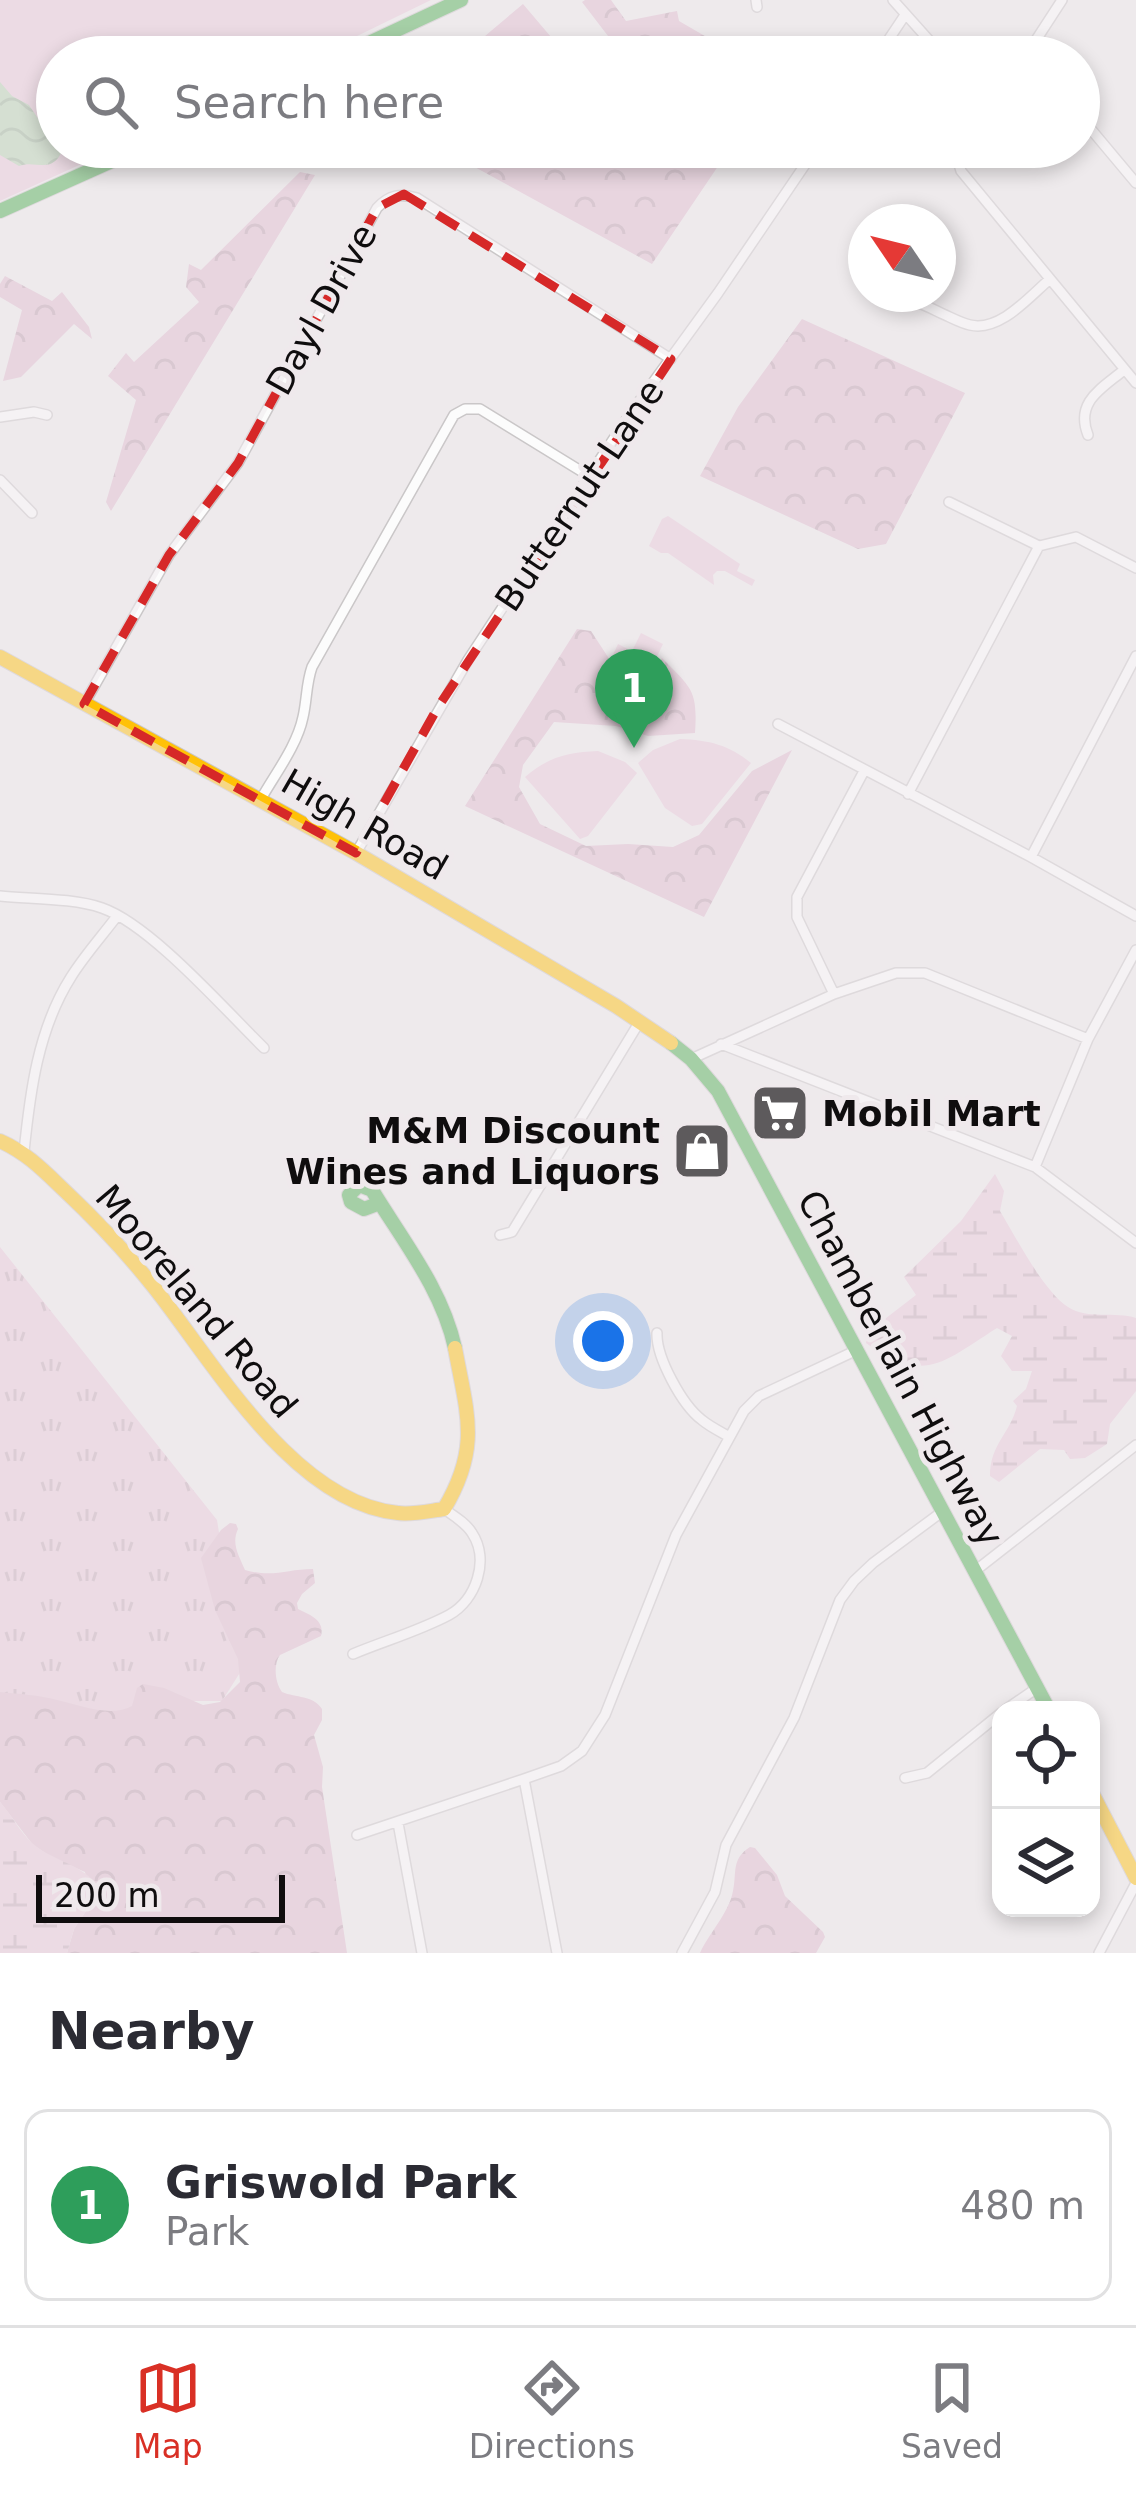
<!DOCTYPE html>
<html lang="en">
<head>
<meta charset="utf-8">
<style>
	body { margin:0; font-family:"DejaVu Sans",sans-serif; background:#f2f2f3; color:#2b2b33 }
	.controls { position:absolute; right:36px; bottom:36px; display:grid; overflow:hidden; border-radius:24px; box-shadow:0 6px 18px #0003 }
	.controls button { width:108px; height:108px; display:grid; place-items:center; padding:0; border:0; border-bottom:3px solid #e1e1e2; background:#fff; color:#2b2b33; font:60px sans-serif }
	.compass { position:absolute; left:848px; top:204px; width:108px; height:108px; border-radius:50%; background:#fff; box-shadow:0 6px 18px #0003; rotate:305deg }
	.scale { position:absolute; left:36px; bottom:30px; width:249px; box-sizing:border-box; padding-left:12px; border:6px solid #0f0d0e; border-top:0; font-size:33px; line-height:42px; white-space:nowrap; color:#0f0d0e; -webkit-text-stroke:9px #efe9ec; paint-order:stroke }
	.you { position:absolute; left:603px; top:1341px; width:42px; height:42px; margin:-30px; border:9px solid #fff; border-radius:50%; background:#1a73e8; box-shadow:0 0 0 18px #1a73e833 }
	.badge { display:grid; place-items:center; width:78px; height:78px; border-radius:50%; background:#d93025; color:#fff; font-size:39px; font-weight:700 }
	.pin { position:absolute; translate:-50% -99px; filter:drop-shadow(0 3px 6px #0008) }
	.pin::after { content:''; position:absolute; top:63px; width:42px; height:36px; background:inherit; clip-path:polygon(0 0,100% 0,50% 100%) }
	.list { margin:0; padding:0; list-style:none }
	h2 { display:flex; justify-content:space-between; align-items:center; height:156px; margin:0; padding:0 48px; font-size:51px }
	h2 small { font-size:39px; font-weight:400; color:#7c7c81 }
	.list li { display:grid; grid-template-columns:78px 1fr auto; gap:36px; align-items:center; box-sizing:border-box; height:192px; margin:0 24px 24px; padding:0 24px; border:3px solid #e1e1e2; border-radius:24px }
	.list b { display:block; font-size:45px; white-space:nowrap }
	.list p { margin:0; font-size:39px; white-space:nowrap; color:#7c7c81 }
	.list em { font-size:39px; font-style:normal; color:#7c7c81 }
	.icon { flex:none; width:66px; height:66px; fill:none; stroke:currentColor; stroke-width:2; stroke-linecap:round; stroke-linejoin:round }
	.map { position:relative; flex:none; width:1136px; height:1953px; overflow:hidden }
	.search { position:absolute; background:#fff; box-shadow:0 6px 18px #0003; left:36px; right:36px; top:36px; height:132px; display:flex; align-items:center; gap:30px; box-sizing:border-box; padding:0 42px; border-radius:66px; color:#7c7c81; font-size:45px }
	.sheet { height:372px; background:#fff }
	nav { display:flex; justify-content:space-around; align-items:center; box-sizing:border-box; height:168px; border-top:3px solid #e1e1e2; background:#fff; font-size:33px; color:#7c7c81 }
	nav a { display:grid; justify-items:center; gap:6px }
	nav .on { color:#d93025 }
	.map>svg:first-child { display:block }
</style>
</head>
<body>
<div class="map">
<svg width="1136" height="1953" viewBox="0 0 1136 1953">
	<defs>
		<pattern id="grass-tufts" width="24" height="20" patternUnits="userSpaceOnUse" patternTransform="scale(3)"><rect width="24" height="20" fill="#e8cad9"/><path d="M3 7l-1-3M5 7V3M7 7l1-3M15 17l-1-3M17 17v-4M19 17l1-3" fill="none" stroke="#c6acb9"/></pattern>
		<pattern id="forest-crowns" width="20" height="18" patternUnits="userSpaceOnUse" patternTransform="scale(3)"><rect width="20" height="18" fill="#dfbdce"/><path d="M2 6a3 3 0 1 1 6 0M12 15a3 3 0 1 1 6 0" fill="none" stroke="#bea1b0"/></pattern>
		<pattern id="wetland-marsh" width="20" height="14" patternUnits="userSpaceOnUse" patternTransform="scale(3)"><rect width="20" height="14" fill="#e8cad9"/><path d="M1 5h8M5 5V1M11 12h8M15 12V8" fill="none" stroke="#c6acb9"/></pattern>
		<pattern id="water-waves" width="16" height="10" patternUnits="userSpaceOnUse" patternTransform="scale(3)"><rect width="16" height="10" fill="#b5d2b2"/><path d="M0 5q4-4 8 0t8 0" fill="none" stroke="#9ab398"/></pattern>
	</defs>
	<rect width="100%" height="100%" fill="#eeeaec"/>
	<path fill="url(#grass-tufts)" d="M0,1247L217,1520L241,1671L222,1701H184L122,1711L73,1714L0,1701Z"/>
	<path fill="url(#forest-crowns)" d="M585,0H611L626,21L677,11L679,21L741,57H460L523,4L568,57L608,36L582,2Z
		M438,147H731L652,264Z
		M300,172L315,175L111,511L106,502L136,400L108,376L126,353L134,362L199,302L186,287L189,264L201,270Z
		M5,276L52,301L62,292L89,327L92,339L74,324L21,377L3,381L22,310L0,297V284Z
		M802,319L965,393L886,544L858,549L700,476L738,407Z
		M577,629L591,631L619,674L645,687L662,658C691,688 698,689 695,733L648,736L616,726L554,722L523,765L519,787L540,824L586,846L628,844L673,847L699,835L752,771L792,750L704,917L465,806Z
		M230,1523L236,1524L238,1529C231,1544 239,1556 245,1570C273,1578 287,1569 313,1569L315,1583L302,1594L297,1603L298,1609C310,1615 325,1620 321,1636L280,1655C273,1664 275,1683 282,1692C296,1698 313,1695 322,1709V1720L314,1735L323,1767L322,1787L347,1953H67L74,1929L92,1902L85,1872L53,1858L33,1845L0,1802V1692C19,1694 39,1695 57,1700C80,1705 111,1718 132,1706L137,1688L143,1684L164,1688L203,1705L220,1702L240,1682L238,1659L215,1610L201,1558L221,1530Z
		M750,1847L755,1848L777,1875L785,1896L823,1932L825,1937L816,1953H700C709,1933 729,1913 733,1891C737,1872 731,1859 750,1847Z"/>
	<path fill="url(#wetland-marsh)" d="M995,1174L1004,1191L1000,1211C1015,1236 1044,1292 1068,1307C1088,1320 1115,1311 1136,1318V1391L1110,1424L1107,1444L1085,1458L1070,1459L1064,1450L1040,1449L999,1482L990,1476C990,1444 1010,1434 1017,1406L1013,1401L1026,1389L1032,1371H1012L1001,1356L1012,1336L997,1328C943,1362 925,1385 866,1343L868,1332L916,1295L904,1277L961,1221Z
		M0,1802C12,1815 19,1831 32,1843C50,1859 76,1863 93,1880L92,1902L74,1929L67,1953H0Z"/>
	<path fill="#e8cad9" d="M0,0H431L314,57H57V147H119L0,201Z
		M668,516L740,564L737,571L755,580L752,586L725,571H717L713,575L714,585L668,553H661L649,546L662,519Z
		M641,633L663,644L647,677L611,659L618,644L632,651Z
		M680,739C709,740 729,745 751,763L702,824L692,826L665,808L638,763L653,750Z
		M598,751L625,762L637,773L588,836L580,839L525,777C548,757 569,752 598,751Z"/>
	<path fill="url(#water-waves)" d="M0,82L12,96L29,105L57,147L63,149C52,176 36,159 19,166L0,155Z"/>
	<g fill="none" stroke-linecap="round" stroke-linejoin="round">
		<defs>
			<path id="street" d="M756,0L757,7
				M893,0L944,57
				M877,57L905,15
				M1025,57L1062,0
				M1079,115L1136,183
				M964,147L958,161L961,171L1136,383
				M898,301C916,299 928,307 943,314C952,318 961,323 970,325C1000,332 1029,297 1050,279
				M0,417L34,412L47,415
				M1088,435C1075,402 1101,389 1124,370
				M0,480L32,513
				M949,502L1039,546L1076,537L1136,568
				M84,704L169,555L238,463L377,208C389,195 400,193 417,198L671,359
				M778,724L1031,857L1136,916
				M908,794L1039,546
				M261,799C275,774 297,746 303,717C307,700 306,684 312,667L454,415L465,409H480L589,476
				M356,853L468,660L628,417L718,293L817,147
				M1031,857L1136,656
				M0,896C30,899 74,898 102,908C151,925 225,1010 264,1048
				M834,994L797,917V897L864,771
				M721,1044L1035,1167L1136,1243
				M691,1059L834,994L896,973H925L1088,1039
				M24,1152C30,1092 38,1029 71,977C84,956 102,936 117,916
				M1035,1167L1088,1039L1136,950
				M500,1235L512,1232L640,1021
				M657,1333C656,1357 682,1405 702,1420C709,1426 719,1431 728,1436
				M975,1571L1136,1445
				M353,1654C384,1641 419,1631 449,1615C476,1600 490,1560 472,1533C466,1523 454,1516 444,1509
				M1005,1710L1037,1688
				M905,1778L927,1773L1001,1713
				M524,1779L557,1953
				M398,1823L422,1953
				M357,1835L524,1779L561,1766L582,1751L605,1715L676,1535L744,1411L759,1396L857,1350
				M682,1953L715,1892L726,1845L794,1718L840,1600L854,1581L873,1563L943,1511
				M1099,1953L1136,1883"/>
			<path id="fast" d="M339,57L461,0
				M0,211L143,147
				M671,1043L691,1059L718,1091L1049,1710
				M380,1203L364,1209L351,1202L349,1195L359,1185L372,1190C403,1241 442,1289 455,1348"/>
			<path id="slow" d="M0,657L356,853L616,1006L671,1043
				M0,1141C27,1153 44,1171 65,1191C97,1221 126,1252 153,1286C213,1361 293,1503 398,1513C412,1515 429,1511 444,1509C481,1447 467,1414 455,1348
				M1091,1791L1136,1878"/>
		</defs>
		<use href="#street" stroke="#cac7c8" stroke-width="12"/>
		<use href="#fast" stroke="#cac7c8" stroke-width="16"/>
		<use href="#slow" stroke="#cac7c8" stroke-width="16"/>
		<use href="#street" stroke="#fcfcfc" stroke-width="9"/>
		<use href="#fast" stroke="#4caf50" stroke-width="14"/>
		<use href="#slow" stroke="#ffc107" stroke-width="14"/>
	</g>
	<path d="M0 0H1136V1953H0ZM404,194L671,359L438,707L356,853L84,704L169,555L238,463L377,208Z" fill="#eeeaec" fill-opacity=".55" fill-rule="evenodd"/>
	<path fill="none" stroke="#d62828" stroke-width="9" stroke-dasharray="24 15" stroke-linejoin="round" d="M404,194L671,359L438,707L356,853L84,704L169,555L238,463L377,208Z"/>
	<defs>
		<symbol id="supermarket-square" viewBox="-11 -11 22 22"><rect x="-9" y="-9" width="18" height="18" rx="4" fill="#5d5a5c" stroke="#efe9ec"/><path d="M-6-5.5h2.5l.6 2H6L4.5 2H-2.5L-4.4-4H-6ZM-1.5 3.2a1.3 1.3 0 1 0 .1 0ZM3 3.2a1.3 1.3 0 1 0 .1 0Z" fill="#fff"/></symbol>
		<symbol id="shop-square" viewBox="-11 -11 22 22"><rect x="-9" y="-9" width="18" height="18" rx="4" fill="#5d5a5c" stroke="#efe9ec"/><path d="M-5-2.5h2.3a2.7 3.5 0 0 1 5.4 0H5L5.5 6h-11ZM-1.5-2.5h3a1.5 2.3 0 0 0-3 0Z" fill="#fff"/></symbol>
	</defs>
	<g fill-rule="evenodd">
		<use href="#supermarket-square" x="747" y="1080" width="66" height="66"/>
		<use href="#shop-square" x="669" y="1118" width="66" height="66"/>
	</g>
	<g text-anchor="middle" stroke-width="10" stroke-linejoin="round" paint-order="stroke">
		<g font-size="36" fill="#0f0d0e" stroke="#efe9ec">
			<text transform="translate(321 309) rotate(-61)" y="13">Dayl Drive</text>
			<text transform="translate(579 495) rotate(-56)" y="13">Butternut Lane</text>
			<text transform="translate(365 824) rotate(30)" y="13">High Road</text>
			<text transform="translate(197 1301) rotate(50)" y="13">Mooreland Road</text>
			<text transform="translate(901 1368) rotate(62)" y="13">Chamberlain Highway</text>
		</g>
		<g font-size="36" font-weight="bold" fill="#0f0d0e" stroke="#efe9ec" text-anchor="start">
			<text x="822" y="1126">Mobil Mart</text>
			<text x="660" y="1143" text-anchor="end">M&amp;M Discount<tspan x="660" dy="41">Wines and Liquors</tspan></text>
		</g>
	</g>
</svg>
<div class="controls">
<button><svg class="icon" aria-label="locate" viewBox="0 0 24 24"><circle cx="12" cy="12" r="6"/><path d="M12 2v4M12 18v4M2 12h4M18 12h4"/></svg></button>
<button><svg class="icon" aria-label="layers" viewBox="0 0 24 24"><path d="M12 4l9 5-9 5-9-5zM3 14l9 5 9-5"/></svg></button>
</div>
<svg class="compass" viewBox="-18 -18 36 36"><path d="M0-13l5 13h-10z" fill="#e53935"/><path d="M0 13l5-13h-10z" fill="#7c7c81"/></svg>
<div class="scale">200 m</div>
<div class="you"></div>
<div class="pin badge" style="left:634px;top:748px;background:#2e9e5b">1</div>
<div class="search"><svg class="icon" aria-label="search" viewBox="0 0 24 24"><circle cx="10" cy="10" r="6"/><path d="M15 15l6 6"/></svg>Search here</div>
</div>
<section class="sheet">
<h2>Nearby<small></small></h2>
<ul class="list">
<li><span class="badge" style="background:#2e9e5b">1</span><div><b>Griswold Park</b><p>Park</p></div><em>480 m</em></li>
</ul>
</section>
<nav>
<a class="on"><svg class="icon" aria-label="map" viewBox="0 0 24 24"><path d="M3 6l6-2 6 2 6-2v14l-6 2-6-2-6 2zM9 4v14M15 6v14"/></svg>Map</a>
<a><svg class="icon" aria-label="directions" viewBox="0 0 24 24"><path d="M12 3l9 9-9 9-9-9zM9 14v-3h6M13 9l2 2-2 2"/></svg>Directions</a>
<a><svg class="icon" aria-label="saved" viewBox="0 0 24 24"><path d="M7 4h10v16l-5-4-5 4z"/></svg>Saved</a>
</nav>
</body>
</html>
